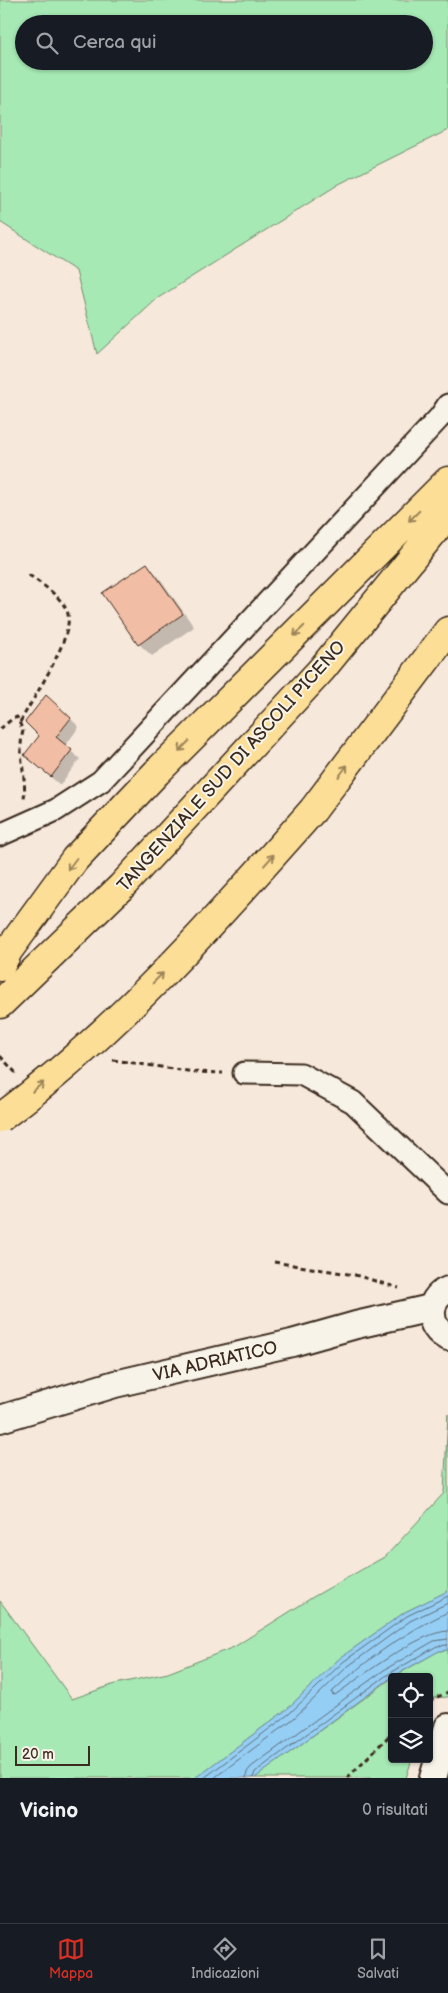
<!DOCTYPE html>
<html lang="it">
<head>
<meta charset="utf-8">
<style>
	body { margin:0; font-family:"Balsamiq Sans",sans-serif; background:#242831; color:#f1f3f6 }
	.controls { position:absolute; right:15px; bottom:15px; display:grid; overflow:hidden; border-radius:5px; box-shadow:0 1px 4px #0004 }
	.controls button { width:45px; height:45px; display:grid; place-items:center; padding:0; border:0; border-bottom:1px solid #363941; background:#171b24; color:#f1f3f6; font:25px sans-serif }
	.scale { position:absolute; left:15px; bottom:12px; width:75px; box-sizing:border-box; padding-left:5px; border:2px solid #3b2a1e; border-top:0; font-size:14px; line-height:18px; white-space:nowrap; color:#3b2a1e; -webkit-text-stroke:4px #f7f3e8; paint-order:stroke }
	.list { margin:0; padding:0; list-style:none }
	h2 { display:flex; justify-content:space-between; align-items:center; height:65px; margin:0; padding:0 20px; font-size:21px }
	h2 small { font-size:16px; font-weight:400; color:#9ea1a6 }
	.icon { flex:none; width:28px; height:28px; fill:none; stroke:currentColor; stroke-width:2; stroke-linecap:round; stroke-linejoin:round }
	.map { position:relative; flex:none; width:448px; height:1778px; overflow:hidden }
	.search { position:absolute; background:#171b24; box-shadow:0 1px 4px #0004; left:15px; right:15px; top:15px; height:55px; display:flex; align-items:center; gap:12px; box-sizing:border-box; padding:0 18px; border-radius:28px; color:#9ea1a6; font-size:19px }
	.sheet { height:145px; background:#171b24 }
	nav { display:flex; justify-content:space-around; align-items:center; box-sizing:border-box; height:70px; border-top:1px solid #363941; background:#171b24; font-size:14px; color:#9ea1a6 }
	nav a { display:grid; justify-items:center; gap:2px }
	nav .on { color:#d93025 }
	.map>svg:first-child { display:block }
</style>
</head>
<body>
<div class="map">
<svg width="448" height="1778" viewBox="0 0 448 1778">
	<rect width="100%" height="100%" fill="#f6e8db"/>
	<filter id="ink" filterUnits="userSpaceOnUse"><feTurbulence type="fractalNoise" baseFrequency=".02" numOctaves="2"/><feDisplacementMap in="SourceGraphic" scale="10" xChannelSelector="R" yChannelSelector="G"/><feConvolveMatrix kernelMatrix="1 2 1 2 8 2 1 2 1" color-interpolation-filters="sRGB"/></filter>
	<g filter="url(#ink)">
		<path fill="#a6e9b4" stroke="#708a69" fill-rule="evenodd" d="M0,0H448V130L339,184L158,298L97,354L76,271L0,222ZM24,24H424V61H24Z
			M448,1414V1591L405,1612L340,1658L286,1710L195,1778H0V1601L72,1699L115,1684L168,1673L234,1647L313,1597L386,1556L444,1493Z
			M448,1650V1697L429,1698V1677H393L439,1651Z
			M392,1678V1759H412L406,1778H255Z"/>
		<path fill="#95cef5" stroke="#718c9f" d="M448,1591V1650L439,1651L392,1677L255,1778H195L286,1710L340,1658L405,1612Z"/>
		<path fill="#0003" d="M147,565L159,577L194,627L152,656L139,644Z
			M70,718L79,727L65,746L80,759L60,785L25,755Z"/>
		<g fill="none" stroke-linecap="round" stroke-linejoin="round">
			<path stroke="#5f6c74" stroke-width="1" d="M448,1612C406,1632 366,1659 332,1692V1694L335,1695C361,1677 418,1632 448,1631
				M204,1778L289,1714L343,1662L407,1616L448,1596
				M214,1778L293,1719L347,1667L410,1621L448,1603
				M246,1778L247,1772L251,1767L384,1670L434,1641L448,1639
				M253,1778L255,1772L387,1675L437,1646L448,1645"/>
		</g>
		<path fill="#f2bda5" stroke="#3b2a1e" d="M147,563L183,614L138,645L102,593Z
			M46,695L71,718L56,737L72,750L51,777L24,755L39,736L25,722Z"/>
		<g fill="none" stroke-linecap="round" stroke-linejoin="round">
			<defs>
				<path id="minor" d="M0,835L56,810L101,781L440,417L448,405
					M244,1073L301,1074L353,1102L448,1193"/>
				<path id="tertiary" d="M448,1290C426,1298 427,1329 448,1337
					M0,1419L115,1384L292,1343L356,1325L431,1308
					M433,1778L448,1727"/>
				<path id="trunk" d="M313,810L448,631
					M0,967L8,951L75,859L157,772L448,481
					M0,1004L121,887L322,669L448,514"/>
			</defs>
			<use href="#minor" stroke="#3b2a1e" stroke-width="25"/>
			<use href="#tertiary" stroke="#3b2a1e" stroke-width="30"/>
			<use href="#trunk" stroke="#3b2a1e" stroke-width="31"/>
			<path stroke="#3b2a1e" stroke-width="3" stroke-dasharray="5 4" stroke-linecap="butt" d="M20,722C32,700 77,633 67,611C60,595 42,585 28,574
				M0,729L12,719L17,717L23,731C17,754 27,776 24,799
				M0,1056L15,1072H18
				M113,1060L194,1072L223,1073
				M274,1262L355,1275L399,1288
				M429,1701L448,1692
				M347,1778L392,1733"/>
			<use href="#minor" stroke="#f7f3e8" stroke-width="21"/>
			<use href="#tertiary" stroke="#f7f3e8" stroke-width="26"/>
			<use href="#trunk" stroke="#fcde96" stroke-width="28"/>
			<defs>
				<path id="trunk-bridge" d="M0,1118C118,1031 216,920 313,810"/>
			</defs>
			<use href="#trunk-bridge" stroke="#3b2a1e" stroke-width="31" stroke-linecap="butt"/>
			<use href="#trunk-bridge" stroke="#fcde96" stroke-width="28"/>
		</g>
		<defs><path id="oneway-shaft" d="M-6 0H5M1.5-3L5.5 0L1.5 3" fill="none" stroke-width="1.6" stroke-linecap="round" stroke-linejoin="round" transform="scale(1.25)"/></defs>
		<g stroke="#9c845a">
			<use href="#oneway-shaft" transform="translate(414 516) rotate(135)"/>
			<use href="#oneway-shaft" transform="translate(299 631) rotate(135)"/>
			<use href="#oneway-shaft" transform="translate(184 746) rotate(135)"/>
			<use href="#oneway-shaft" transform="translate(343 771) rotate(-53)"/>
			<use href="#oneway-shaft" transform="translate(269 860) rotate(-49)"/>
			<use href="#oneway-shaft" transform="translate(72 864) rotate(127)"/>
			<use href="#oneway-shaft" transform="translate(158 978) rotate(-45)"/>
			<use href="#oneway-shaft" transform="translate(38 1087) rotate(-40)"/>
		</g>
	</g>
	<g text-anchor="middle" stroke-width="4" stroke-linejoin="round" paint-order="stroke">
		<g font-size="18" fill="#3b2a1e" stroke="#f7f3e8">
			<text transform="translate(231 766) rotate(-48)" y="6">TANGENZIALE SUD DI ASCOLI PICENO</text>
			<text transform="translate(215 1361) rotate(-13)" y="6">VIA ADRIATICO</text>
		</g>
	</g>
</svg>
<div class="controls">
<button><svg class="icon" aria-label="locate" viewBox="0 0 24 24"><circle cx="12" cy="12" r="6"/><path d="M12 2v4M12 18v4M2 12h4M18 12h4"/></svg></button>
<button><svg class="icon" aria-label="layers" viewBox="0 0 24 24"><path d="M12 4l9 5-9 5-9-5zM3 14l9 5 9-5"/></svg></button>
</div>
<div class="scale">20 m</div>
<div class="search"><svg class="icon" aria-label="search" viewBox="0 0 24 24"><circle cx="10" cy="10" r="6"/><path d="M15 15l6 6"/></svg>Cerca qui</div>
</div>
<section class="sheet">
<h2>Vicino<small>0 risultati</small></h2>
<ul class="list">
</ul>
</section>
<nav>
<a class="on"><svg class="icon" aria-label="map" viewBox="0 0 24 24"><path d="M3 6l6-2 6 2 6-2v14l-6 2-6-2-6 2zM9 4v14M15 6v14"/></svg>Mappa</a>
<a><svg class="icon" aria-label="directions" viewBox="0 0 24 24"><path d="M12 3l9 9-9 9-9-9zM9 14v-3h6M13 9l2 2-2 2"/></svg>Indicazioni</a>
<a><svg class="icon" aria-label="saved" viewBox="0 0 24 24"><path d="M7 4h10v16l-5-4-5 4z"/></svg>Salvati</a>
</nav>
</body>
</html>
